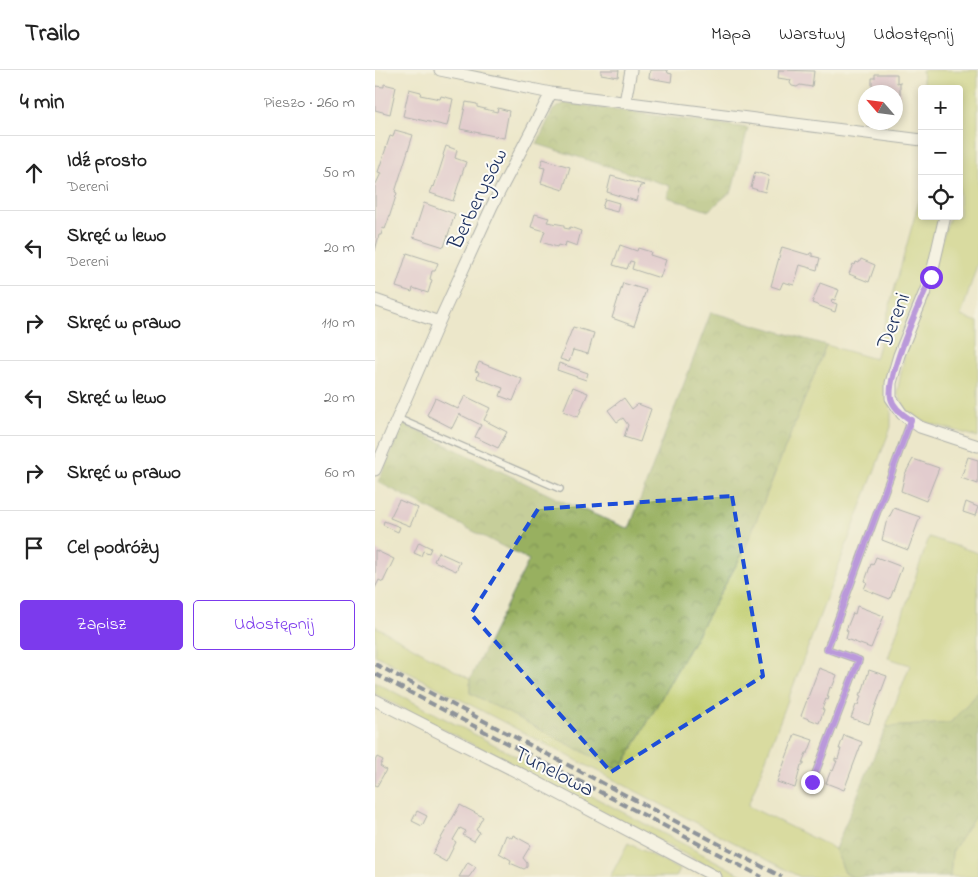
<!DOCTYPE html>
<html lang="pl">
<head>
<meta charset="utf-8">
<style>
	body { margin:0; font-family:"Indie Flower",sans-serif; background:#f2f2f2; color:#222 }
	.controls { position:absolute; right:15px; top:15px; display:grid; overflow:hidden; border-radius:5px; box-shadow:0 2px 8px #0003 }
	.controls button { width:45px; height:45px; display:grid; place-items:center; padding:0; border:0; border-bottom:1px solid #e0e0e0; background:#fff; color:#222; font:25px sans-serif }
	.compass { position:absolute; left:483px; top:15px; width:45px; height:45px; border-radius:50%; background:#fff; box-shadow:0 2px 8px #0003; rotate:298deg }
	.stop { position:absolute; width:15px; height:15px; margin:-11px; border:4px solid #7c3aed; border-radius:50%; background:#fff }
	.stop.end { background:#7c3aed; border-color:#fff; box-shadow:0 1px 5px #0008 }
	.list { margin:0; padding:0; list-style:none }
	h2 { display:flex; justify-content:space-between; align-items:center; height:65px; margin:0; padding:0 20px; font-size:21px }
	h2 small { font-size:16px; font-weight:400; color:#767676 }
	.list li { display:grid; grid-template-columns:32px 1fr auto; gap:15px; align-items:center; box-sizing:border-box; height:75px; padding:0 20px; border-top:1px solid #e0e0e0 }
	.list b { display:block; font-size:19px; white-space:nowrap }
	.list p { margin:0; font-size:16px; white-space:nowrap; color:#767676 }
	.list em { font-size:16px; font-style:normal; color:#767676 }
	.actions { display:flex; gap:10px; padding:15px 20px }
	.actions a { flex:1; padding:11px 0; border:1px solid #7c3aed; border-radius:5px; text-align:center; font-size:18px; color:#7c3aed }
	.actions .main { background:#7c3aed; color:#fff }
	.icon { flex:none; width:28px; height:28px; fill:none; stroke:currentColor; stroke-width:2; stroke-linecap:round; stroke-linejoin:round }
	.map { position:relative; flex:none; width:603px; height:807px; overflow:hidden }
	header { display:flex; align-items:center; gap:30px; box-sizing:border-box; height:70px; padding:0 25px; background:#fff; border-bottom:1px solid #e0e0e0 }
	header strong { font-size:24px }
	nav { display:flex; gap:28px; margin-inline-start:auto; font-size:18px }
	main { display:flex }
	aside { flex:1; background:#fff }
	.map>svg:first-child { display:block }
</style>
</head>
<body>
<header>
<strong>Trailo</strong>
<nav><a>Mapa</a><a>Warstwy</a><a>Udostępnij</a></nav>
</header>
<main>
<aside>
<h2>4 min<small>Pieszo · 260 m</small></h2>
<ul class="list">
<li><svg class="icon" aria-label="ahead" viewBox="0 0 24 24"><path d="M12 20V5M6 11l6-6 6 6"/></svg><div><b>Idź prosto</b><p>Dereni</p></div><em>50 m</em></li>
<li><svg class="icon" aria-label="left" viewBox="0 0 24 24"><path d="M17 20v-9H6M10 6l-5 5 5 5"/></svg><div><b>Skręć w lewo</b><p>Dereni</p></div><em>20 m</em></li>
<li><svg class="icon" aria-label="right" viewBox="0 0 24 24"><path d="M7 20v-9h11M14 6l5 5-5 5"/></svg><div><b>Skręć w prawo</b></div><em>110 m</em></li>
<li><svg class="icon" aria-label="left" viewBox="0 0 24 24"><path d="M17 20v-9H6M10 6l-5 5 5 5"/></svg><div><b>Skręć w lewo</b></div><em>20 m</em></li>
<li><svg class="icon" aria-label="right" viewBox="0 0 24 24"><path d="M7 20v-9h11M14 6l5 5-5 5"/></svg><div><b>Skręć w prawo</b></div><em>60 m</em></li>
<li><svg class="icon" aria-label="arrive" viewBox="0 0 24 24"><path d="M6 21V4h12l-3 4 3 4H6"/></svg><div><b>Cel podróży</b></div></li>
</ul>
<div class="actions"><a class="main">Zapisz</a><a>Udostępnij</a></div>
</aside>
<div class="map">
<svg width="603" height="807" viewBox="0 0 603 807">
	<defs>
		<pattern id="forest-crowns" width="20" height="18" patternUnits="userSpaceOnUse" patternTransform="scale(1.25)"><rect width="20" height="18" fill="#98b060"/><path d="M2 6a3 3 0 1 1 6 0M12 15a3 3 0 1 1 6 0" fill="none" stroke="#7b9052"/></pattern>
	</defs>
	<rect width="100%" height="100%" fill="#fdfcf7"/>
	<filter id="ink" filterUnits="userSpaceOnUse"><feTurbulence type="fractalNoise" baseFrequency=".02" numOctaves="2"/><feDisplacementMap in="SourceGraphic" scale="10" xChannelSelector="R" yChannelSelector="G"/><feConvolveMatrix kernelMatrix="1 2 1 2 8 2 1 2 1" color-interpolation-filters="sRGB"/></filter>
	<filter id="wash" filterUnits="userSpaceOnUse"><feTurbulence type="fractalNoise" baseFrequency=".0096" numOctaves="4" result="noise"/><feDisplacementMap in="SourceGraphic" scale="20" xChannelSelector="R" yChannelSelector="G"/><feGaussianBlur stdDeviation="1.12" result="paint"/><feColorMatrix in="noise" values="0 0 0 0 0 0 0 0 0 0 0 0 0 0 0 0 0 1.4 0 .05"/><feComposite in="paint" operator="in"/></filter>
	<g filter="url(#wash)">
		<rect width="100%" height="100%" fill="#ece7ca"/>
		<path fill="#c0cc6d" stroke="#6e7e66" d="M547,0H603V192L586,246L603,252V367L550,352L532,341L522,323L530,283L575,146H584V19H549Z
			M547,120V146H565L553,196L509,309L516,341V357L373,736L460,779L470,803L478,807H425L0,585V556L95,609V623L245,701L369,481L451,275L500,289Z
			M554,467L603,483V622L575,653L511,657L535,595L513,588Z
			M0,612L371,807H354L0,624Z
			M603,742V807H575L577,782Z
			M253,773L305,800L301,807H235Z"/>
		<path fill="url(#forest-crowns)" stroke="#5a705f" d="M190,33L373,58L357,121L333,141L292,127L295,116L162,74L178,40Z
			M336,242L451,275L369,481L245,701L95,623V609L154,490L3,412L28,354L185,430L254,459Z
			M603,622V742L577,782L575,807H478L470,803L460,779L511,657L575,653Z"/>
		<g id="blocks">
			<path fill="#d6abd2" d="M226,0H244L243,7L226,4Z
				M275,0H292L293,3L297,4L296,12L274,8Z
				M404,0L439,1L437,17L425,15L422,17L417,16L415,13L416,10L403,8Z
				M500,4H522V13L525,12V29L523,28V37H520V22H497V8H500Z
				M9,14L21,17L15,44L0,40V16L9,17Z
				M34,19L46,22L45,25L65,29L66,26L78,29L72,56L28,46Z
				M91,32L102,34V37L122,42L123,38L134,41L129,68L85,59Z
				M20,60L38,65L20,122L22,123L13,151L10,159L8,158L6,165H4L0,181V116L6,103L3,102L15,66L18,67Z
				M71,76L82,80L80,88L91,92L78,131L55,123L58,116L59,117L69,86L68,85Z
				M168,89L195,97L188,120L166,113L170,98L165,97Z
				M380,102L394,106L390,122L376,118Z
				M236,106L269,115L268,116H265L261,131L232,122Z
				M230,129L244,133L242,142L227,138Z
				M49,133L80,144L69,177L38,167Z
				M160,144L174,148L172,152L189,155V158L194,159L195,157L206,161L202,176L191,172L190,177L183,175L182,177L166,172L170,161L156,157Z
				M245,175L262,181L263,178L276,182L275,185L291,190L285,208L257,199L259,192L255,191L252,199L238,195Z
				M407,177L434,185L435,183H437V186L445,188L442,200L425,195L419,215L408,212L405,219L396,216Z
				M32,183L63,193L60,201H57L55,209L57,210L53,223L38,218L37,222L21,217Z
				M486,189L500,195L494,212L474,204L478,194L480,195L481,192L484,193Z
				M248,213L271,220L259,256L237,248Z
				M445,213L464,220L460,230L457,229L456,232L462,234L460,242L437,233Z
				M198,257L219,263L213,284L198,280L194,292L185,289Z
				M104,292L147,309L138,331L125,326L128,318L102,308L104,302L100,301Z
				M184,293L213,303L211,310L182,300Z
				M198,317L213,323L203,347L188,341Z
				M90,326L115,338L109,350L132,362L123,378L100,367L106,355L84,344L77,358L52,345L60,328L83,339Z
				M249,328L257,339L263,334L276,339L265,372L249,367L253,355L248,348L242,352L233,340Z
				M593,387L603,390V414L586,408Z
				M538,389L564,398L551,431L526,421L530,404Z
				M24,430L43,438L35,456L15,448Z
				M591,432L603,437L600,446L588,442Z
				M519,438L545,447L533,480L507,470L511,453Z
				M9,451L25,457L23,462L8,455Z
				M44,472L56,478L54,483L48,481L46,486L39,483Z
				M0,480L19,489L8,512L4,510L0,518Z
				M63,482L85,492L81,501L59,491Z
				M501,487L527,497L515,529L489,519L492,512L490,511L496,494L498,495Z
				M482,536L509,546L496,578L471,569L473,561L471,560L478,543L480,544Z
				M444,598L462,605L457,618L455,617L452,627H454L453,630L451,629L447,639L449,640L444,653L426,646Z
				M494,600L512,606L494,654L476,648L481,635H483L486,626L484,625L485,623H487Z
				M420,664L438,670L433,683H431L427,693H429V695H426L420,718L402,712Z
				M469,665L487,672L469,720L451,713L456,700L458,701L462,691H460V688L463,689L466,679H464Z
				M2,687L8,690L5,696L11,700L2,716L0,715V691Z
				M85,735L108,747L101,760L105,762L99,771L88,765L91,761L85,758L78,770L81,772L71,792L57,784Z
				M42,741L52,746L47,756L37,751Z
				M131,765L137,768L138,765L156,775L148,788L152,793V797L149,799L135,793L136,790L124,783Z
				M93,792L101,797L94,807H84Z"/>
		</g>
	</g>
	<g filter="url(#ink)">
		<use href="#blocks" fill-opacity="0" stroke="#646f84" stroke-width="1"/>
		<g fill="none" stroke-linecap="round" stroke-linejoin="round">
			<defs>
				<path id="service" d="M22,348L185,419
					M437,712L484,590L452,579L536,350"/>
				<path id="minor" d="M65,0L176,23L547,70
					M250,32L256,0
					M570,146L556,207L524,285L516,313V328L527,344L545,357L603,376
					M0,230L64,252
					M0,400L64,252L117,136L176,23
					M0,630L156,709L341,807"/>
			</defs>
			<use href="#service" stroke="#646f84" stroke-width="8"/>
			<use href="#minor" stroke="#646f84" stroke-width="13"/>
			<use href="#service" stroke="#fff" stroke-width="5.5"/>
			<use href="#minor" stroke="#fff" stroke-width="11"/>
			<path stroke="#1b2f5e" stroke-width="4" stroke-dasharray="8 4" stroke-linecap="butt" d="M0,594L407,807
				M0,604L387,807"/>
		</g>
	</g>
	<g fill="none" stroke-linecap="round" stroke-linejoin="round" filter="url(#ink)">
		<path stroke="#7c3aed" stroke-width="6" d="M437,712L484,590L452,579L536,350C528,345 518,337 516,328C511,306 546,230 556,207"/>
	</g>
	<path d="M0 0H603V807H0ZM357,426L388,606L236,702L96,544L163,439Z" fill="#ece7ca" fill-opacity=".55" fill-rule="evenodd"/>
	<path fill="none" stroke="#1d4ed8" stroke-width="4" stroke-dasharray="10 6" stroke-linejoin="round" d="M357,426L388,606L236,702L96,544L163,439Z"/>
	<g text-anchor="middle" stroke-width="4" stroke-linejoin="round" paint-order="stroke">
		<g font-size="22" fill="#1b2f5e" stroke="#fdfcf7">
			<text transform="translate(101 128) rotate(-64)" y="8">Berberysów</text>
			<text transform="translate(517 250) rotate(-69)" y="8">Dereni</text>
			<text transform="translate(180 700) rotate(27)" y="8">Tunelowa</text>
		</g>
	</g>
</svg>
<div class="controls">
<button>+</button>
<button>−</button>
<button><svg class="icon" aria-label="locate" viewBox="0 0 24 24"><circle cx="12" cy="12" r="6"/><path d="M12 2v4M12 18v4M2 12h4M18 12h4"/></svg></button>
</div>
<svg class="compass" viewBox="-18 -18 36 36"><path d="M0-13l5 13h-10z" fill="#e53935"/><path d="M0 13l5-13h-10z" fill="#767676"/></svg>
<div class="stop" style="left:556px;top:207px"></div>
<div class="stop end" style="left:437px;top:712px"></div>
</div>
</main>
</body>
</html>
